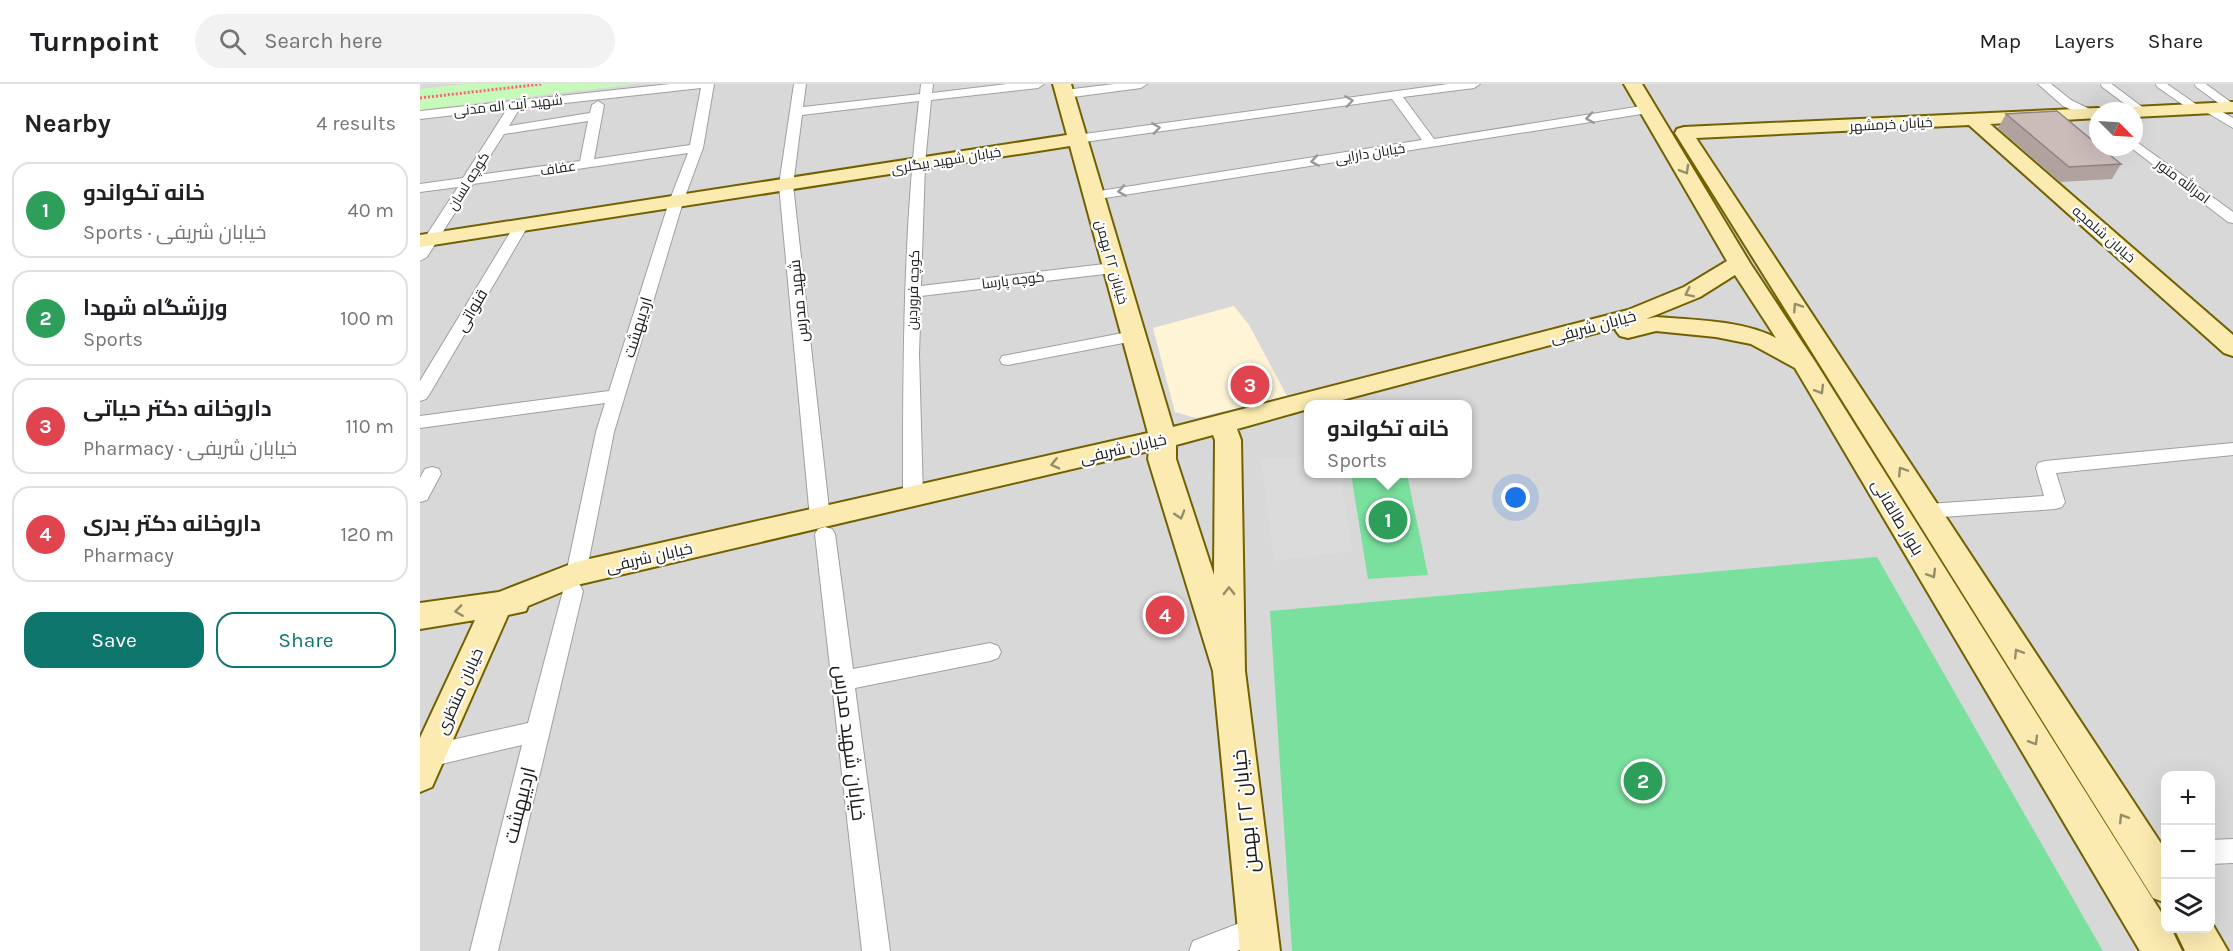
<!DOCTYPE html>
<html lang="en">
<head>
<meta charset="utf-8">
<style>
	body { margin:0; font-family:Karla,Cairo,sans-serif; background:#f2f2f2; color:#202124 }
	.controls { position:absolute; right:18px; bottom:18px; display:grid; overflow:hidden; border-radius:12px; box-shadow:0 6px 24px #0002 }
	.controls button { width:54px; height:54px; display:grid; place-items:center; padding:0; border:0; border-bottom:2px solid #e0e0e0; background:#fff; color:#202124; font:30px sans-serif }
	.compass { position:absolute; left:1669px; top:18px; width:54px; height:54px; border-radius:50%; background:#fff; box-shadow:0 6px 24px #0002; rotate:114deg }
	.you { position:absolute; left:1096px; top:414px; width:21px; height:21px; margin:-15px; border:4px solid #fff; border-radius:50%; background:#1a73e8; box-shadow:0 0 0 9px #1a73e833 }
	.badge { display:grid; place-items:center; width:39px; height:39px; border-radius:50%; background:#0f766e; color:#fff; font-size:20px; font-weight:700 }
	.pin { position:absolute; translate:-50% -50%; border:3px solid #fff; box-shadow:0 2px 6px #0006 }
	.popup { position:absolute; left:884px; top:316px; width:168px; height:78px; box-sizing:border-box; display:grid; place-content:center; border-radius:12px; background:#fff; filter:drop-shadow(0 2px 4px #0005); font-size:20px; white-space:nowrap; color:#757577 }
	.popup b { font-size:22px; color:#202124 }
	.popup::after { content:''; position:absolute; left:50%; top:100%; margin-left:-12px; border:12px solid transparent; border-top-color:#fff }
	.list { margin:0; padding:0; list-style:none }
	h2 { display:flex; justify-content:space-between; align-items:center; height:78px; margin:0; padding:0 24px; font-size:26px }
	h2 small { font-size:20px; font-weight:400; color:#757577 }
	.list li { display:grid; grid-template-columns:39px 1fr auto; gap:18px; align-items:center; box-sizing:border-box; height:96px; margin:0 12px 12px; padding:0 12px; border:2px solid #e0e0e0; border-radius:18px }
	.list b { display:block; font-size:22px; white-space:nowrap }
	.list p { margin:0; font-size:20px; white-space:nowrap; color:#757577 }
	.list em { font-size:20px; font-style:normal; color:#757577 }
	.actions { display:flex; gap:12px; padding:18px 24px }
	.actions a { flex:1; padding:14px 0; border:2px solid #0f766e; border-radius:18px; text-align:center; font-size:21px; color:#0f766e }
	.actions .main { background:#0f766e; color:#fff }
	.icon { flex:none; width:33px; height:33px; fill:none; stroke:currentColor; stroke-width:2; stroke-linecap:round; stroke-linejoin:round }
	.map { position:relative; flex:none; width:1813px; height:867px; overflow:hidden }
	header { display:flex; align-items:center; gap:36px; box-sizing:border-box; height:84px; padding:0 30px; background:#fff; border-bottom:2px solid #e0e0e0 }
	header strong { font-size:28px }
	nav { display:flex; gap:33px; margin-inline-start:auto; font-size:21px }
	.search { width:420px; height:54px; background:#f2f2f2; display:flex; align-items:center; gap:15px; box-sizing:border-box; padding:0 21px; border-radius:33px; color:#757577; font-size:22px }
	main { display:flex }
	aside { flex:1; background:#fff }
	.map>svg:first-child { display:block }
</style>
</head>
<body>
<header>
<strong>Turnpoint</strong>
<div class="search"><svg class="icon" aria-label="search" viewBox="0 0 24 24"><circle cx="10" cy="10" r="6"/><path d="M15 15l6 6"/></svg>Search here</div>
<nav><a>Map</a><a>Layers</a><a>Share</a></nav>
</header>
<main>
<aside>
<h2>Nearby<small>4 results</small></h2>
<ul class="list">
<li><span class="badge" style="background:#2e9e5b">1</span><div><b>خانه تکواندو</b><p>Sports · خیابان شریفی</p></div><em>40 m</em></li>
<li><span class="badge" style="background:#2e9e5b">2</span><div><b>ورزشگاه شهدا</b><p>Sports</p></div><em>100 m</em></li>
<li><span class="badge" style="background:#e0444e">3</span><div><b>داروخانه دکتر حیاتی</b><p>Pharmacy · خیابان شریفی</p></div><em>110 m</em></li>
<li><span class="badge" style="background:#e0444e">4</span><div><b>داروخانه دکتر بدری</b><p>Pharmacy</p></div><em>120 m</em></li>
</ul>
<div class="actions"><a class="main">Save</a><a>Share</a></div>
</aside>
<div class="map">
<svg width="1813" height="867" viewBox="0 0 1813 867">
	<rect width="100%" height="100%" fill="#ede5e0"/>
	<path fill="#d9d8d8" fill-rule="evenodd" d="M0,0H1813V867H0ZM1678,27H1714V63H1678ZM888,320H1048V390H888ZM1746,692H1790V844H1746Z"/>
	<path fill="#fff5d6" d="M814,222L829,241L867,312L776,334L755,328L733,244Z"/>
	<path fill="#c5fab9" d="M45,0H215L0,26V5Z"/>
	<path fill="#7ae09e" d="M931,390H987L1008,491L948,495Z
		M1457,473L1683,867H872L850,527Z"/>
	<path fill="#dbdbdb" d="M888,372V390H920L932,467L854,477L841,375Z"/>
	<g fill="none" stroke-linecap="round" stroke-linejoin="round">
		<defs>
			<path id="lane" d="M1685,0L1721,27
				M1740,0L1776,25
				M1779,0L1812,24"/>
			<path id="street" d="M250,0H294L283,64L263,118L194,348L166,490L163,496L156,498L149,496L146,490L176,348L185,319L0,344V332L189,307L249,118L268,69L53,100L7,173L0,177V161L38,103L0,108V100L43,94L87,25L0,35V27ZM281,4L270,61L174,75L184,21L178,17L172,21L170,29L89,42L100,24ZM168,37L160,77L58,91L84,50Z
				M374,0H386L383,23L500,10L501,0H513L512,9L587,0H624L618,4L511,16L505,80L501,202L693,179L701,184L693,189L501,212L499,270L503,413L500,418L493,420L486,418L483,413C483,281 483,149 499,17L382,31L373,101L410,434L407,439L400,441L393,439L390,434L359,101Z
				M694,0H727L721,4L645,14L639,10L645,6Z
				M1028,0H1060L1054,4L983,13L1014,55L1228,21L1234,25L1228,29L672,116L665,112L667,109L1002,56L972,15L657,59L651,55L657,51Z
				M1618,0H1631L1651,16L1678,29V38L1643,22Z
				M1790,21L1813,34V44L1786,28L1784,25Z
				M1714,56L1813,128V139L1808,138L1710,63H1714Z
				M101,138L108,142L9,311L6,315L0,317V297L94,142Z
				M713,247L719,248L721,252L719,256L588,281L582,280L580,276L582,272L588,271Z
				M1813,359V371L1636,389L1645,418L1642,423L1635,425L1508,434L1501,432L1498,427L1501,422L1508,420L1624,412L1616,384L1618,379L1625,377Z
				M12,383L19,385L21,390L7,416L0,418V394L5,385Z
				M405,443L412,445L415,450L433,585L570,559L578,562L581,568L578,574L570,577L435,604L470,867H442L395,450L398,445Z
				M153,499L160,501L163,507L78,867H50L102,661L9,683L1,680L0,666L9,661L108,639L143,507L146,501Z
				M1813,755V779L1790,780V756Z
				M838,832L847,836L851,845L847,854L817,867H769L773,857Z"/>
			<path id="secondary" d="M633,0H651L753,343L1208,226L1264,203L1307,177L1204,0H1222L1330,179L1396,279L1746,836V844H1751L1762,867H1720L1375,284L1331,260L1296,253L1236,247L1208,254L1200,252L1196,247L1199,243L907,320H888V325L817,345L821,356L825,587L860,867H820L793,587L728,375L729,367L161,500L108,522L106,527L88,531L12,703L0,708V654L55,536L0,545V519L79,508L156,478L728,349L650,62L0,163V151L647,51ZM1315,191L1356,254C1323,236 1272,236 1236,233L1226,235L1280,213ZM793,351L795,356L794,491L756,375V361Z
				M1813,18V28L1714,33V27H1706L1714,23Z
				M1678,24L1686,27H1678V34L1570,40L1813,251V272L1804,269L1549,41L1276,54L1746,767V819L1733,814L1255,49L1257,45L1264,43Z
				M1790,836L1808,867H1765L1754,844H1790Z"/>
		</defs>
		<use href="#lane" stroke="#9f9f9f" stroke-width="10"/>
		<use href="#street" stroke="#9f9f9f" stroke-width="2"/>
		<use href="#secondary" stroke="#726102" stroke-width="4"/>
		<path stroke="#fe6078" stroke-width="3" stroke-dasharray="2 2" stroke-linecap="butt" d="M0,14L122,0"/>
		<use href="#lane" stroke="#fff" stroke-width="8"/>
		<use href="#street" fill="#fff" fill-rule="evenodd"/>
		<use href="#secondary" fill="#fbebb0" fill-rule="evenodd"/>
	</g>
	<path fill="#afa29f" d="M1586,30L1701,80L1692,95L1640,98L1578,44Z"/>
	<path fill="#ccbcb9" stroke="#8f8482" stroke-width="1.5" d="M1637,27L1678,61V63H1680L1701,80L1649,83L1586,30Z"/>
	<defs><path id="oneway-chevron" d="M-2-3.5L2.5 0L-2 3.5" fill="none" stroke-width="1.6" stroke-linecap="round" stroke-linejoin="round" transform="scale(1.5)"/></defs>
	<g stroke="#989898">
		<use href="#oneway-chevron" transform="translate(929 17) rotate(-8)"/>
		<use href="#oneway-chevron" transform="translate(1170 34) rotate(171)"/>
		<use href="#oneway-chevron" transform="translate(736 44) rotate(-8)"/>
		<use href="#oneway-chevron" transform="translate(895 77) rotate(171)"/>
		<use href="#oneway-chevron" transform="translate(702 107) rotate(171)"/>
	</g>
	<g stroke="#968d6d">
		<use href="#oneway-chevron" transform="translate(1265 86) rotate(60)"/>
		<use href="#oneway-chevron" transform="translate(1269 209) rotate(154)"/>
		<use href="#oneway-chevron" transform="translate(1377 223) rotate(-123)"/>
		<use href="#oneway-chevron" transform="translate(1400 306) rotate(59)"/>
		<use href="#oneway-chevron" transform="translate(635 380) rotate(167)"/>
		<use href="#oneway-chevron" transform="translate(1482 387) rotate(-123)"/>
		<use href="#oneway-chevron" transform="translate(760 431) rotate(73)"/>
		<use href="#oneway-chevron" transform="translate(1512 490) rotate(59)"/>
		<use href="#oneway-chevron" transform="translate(809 507) rotate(-90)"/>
		<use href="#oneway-chevron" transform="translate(39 527) rotate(172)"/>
		<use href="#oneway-chevron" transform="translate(1598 569) rotate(-122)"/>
		<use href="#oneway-chevron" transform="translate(1614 657) rotate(59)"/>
		<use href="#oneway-chevron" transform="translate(1703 734) rotate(-122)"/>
	</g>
	<g text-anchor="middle" stroke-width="4.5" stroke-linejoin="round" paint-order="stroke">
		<g font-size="14" fill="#1b1b1b" stroke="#fff">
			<text transform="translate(88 21) rotate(-6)" y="5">شهید آیت اله مدنی</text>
			<text transform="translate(1471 40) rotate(-3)" y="5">خیابان خرمشهر</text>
			<text transform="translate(950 69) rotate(-9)" y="5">خیابان دارایی</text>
			<text transform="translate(526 76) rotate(-9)" y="5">خیابان شهید بیگلری</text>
			<text transform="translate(138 84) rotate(-8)" y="5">عفاف</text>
			<text transform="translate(48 97) rotate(-58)" y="5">کوچه لسان</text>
			<text transform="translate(1763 97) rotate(37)" y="5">امرالله متور</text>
			<text transform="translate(1684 150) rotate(41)" y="5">خیابان شلمچه</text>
			<text transform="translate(692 178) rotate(74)" y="5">خیابان ۲۲ بهمن</text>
			<text transform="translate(593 196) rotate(-7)" y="5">کوچه پارسا</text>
			<text transform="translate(493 206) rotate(-88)" y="5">کوچه فروردین</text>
		</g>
		<g font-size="16" fill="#1b1b1b" stroke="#fff">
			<text transform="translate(378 217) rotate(-96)" y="6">شهید مدرس</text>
			<text transform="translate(51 226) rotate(-59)" y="6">قنواتی</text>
			<text transform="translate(1173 242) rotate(-15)" y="6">خیابان شریفی</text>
			<text transform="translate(217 243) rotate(-73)" y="6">اردیبهشت</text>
			<text transform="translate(703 364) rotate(-13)" y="6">خیابان شریفی</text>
			<text transform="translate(1478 433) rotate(59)" y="6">بلوار طالقانی</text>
			<text transform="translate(229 473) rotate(-13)" y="6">خیابان شریفی</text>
			<text transform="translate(39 607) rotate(-66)" y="6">خیابان منتظری</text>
		</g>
		<g font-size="20" fill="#1b1b1b" stroke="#fff">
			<text transform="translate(430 659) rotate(83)" y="7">خیابان شهید مدرس</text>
			<text transform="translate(99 721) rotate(-76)" y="7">اردیبهشت</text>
			<text transform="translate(825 727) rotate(-96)" y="7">خیابان ۲۲ بهمن</text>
		</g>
	</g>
</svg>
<div class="controls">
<button>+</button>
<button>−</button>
<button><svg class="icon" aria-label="layers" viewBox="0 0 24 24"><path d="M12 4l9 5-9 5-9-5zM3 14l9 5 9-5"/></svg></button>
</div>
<svg class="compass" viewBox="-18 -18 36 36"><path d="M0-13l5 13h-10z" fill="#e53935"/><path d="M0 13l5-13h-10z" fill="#757577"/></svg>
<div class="you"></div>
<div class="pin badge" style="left:968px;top:436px;background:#2e9e5b">1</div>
<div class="popup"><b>خانه تکواندو</b>Sports</div>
<div class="pin badge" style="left:1223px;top:697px;background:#2e9e5b">2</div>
<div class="pin badge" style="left:830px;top:301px;background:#e0444e">3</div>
<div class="pin badge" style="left:745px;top:531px;background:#e0444e">4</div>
</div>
</main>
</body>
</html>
